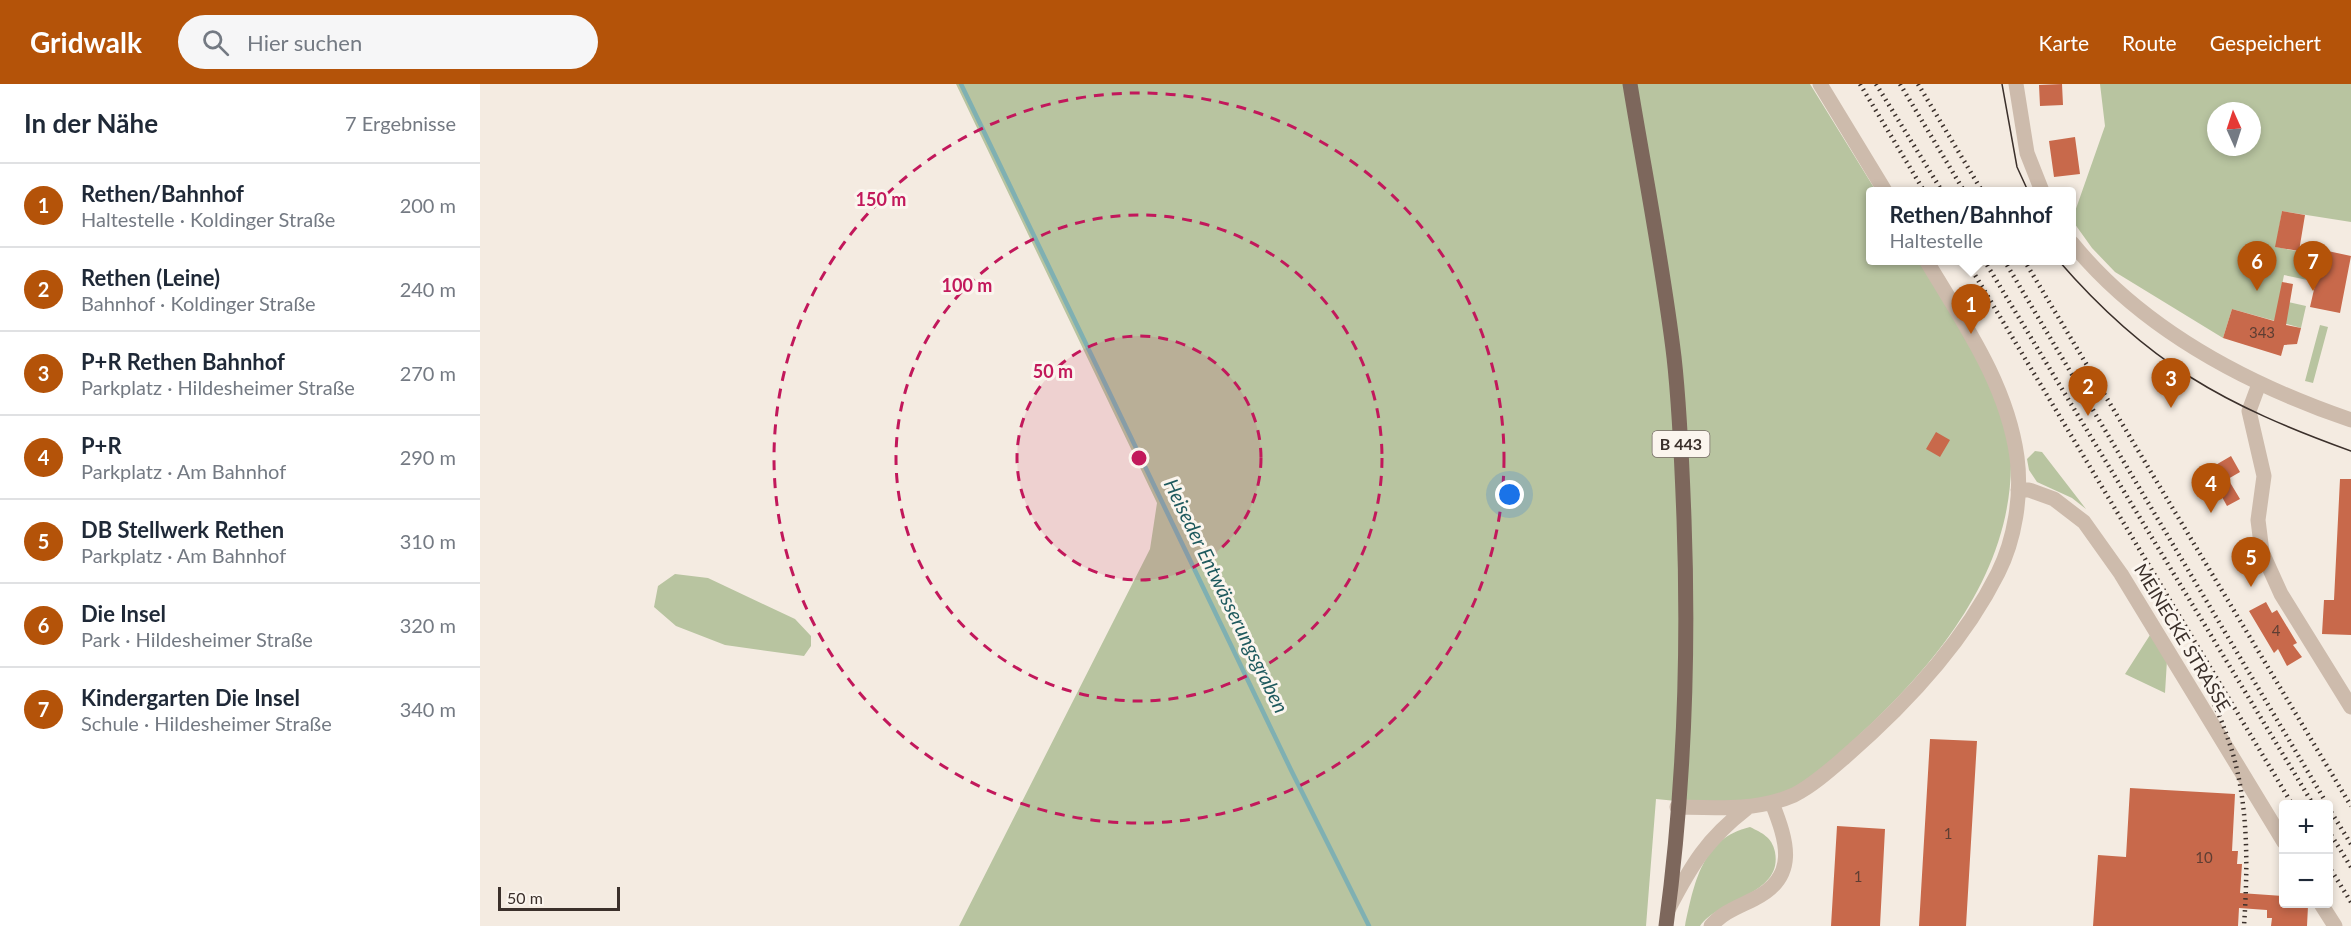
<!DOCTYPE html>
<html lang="de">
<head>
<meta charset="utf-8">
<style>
	body { margin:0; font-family:Lato,sans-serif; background:#f6f6f7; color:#1f2937 }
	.controls { position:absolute; right:18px; bottom:18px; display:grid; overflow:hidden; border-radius:6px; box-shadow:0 3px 9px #0003 }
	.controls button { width:54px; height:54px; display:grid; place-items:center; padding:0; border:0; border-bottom:2px solid #e0e1e3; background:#fff; color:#1f2937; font:30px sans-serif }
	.compass { position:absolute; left:1727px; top:18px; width:54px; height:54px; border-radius:50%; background:#fff; box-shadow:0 3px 9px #0003; rotate:357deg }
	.scale { position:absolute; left:18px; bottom:15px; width:122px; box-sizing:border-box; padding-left:6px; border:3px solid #3b302b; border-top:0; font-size:16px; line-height:21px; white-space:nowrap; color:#3b302b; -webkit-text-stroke:4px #fbf5ee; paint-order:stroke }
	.you { position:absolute; left:1030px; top:411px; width:21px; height:21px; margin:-15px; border:4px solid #fff; border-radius:50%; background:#1a73e8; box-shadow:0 0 0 9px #1a73e833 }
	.badge { display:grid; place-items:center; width:39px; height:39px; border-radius:50%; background:#b45309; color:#fff; font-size:20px; font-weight:700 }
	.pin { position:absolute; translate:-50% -50px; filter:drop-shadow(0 2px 3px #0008) }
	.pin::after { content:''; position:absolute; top:32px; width:21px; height:18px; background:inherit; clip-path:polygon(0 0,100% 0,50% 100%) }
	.popup { position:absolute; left:1386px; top:103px; width:210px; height:78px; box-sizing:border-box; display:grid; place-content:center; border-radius:6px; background:#fff; filter:drop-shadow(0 2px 4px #0005); font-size:20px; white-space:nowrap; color:#747a83 }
	.popup b { font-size:22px; color:#1f2937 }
	.popup::after { content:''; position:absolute; left:50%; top:100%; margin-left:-12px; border:12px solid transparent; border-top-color:#fff }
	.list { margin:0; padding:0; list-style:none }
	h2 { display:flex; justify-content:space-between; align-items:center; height:78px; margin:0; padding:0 24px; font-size:26px }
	h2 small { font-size:20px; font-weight:400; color:#747a83 }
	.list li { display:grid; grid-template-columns:39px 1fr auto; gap:18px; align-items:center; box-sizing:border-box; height:84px; padding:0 24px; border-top:2px solid #e0e1e3 }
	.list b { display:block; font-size:22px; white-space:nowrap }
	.list p { margin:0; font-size:20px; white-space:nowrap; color:#747a83 }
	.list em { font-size:20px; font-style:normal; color:#747a83 }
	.icon { flex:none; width:33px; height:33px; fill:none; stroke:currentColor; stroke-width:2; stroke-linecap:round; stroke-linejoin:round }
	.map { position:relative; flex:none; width:1871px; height:842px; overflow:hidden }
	header { display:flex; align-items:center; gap:36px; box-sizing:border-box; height:84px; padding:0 30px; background:#b45309; color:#fff }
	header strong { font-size:28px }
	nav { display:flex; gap:33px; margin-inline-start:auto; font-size:21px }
	.search { width:420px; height:54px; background:#f6f6f7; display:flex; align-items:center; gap:15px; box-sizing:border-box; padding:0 21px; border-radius:33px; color:#747a83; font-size:22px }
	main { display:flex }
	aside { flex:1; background:#fff }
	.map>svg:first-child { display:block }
</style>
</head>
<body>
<header>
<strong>Gridwalk</strong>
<div class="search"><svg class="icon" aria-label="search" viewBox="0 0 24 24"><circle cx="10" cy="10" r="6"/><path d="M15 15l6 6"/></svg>Hier suchen</div>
<nav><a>Karte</a><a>Route</a><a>Gespeichert</a></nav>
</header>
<main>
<aside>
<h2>In der Nähe<small>7 Ergebnisse</small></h2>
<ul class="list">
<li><span class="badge">1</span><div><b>Rethen/Bahnhof</b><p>Haltestelle · Koldinger Straße</p></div><em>200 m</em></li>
<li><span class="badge">2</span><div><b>Rethen (Leine)</b><p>Bahnhof · Koldinger Straße</p></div><em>240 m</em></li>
<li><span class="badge">3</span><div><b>P+R Rethen Bahnhof</b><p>Parkplatz · Hildesheimer Straße</p></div><em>270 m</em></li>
<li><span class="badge">4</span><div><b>P+R</b><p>Parkplatz · Am Bahnhof</p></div><em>290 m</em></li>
<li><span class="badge">5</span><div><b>DB Stellwerk Rethen</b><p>Parkplatz · Am Bahnhof</p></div><em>310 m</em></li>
<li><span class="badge">6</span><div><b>Die Insel</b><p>Park · Hildesheimer Straße</p></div><em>320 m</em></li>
<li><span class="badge">7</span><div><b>Kindergarten Die Insel</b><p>Schule · Hildesheimer Straße</p></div><em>340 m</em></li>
</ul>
</aside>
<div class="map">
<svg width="1871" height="842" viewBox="0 0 1871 842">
	<rect width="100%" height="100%" fill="#f4ebe1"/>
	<path fill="#b8c4a0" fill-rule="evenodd" d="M476,0H1330L1396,107H1390V176L1440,177C1474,231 1532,316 1531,381C1530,493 1453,584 1374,656C1356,672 1337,694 1315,705C1274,725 1220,719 1176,715L1166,842H479L670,465L677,419Z
		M1620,0H1871V138L1802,127L1796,163L1842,172L1837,198L1804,191L1799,216L1826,222L1821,244L1752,225L1743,254L1635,188L1612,164L1592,136L1625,42ZM1736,27H1772V63H1736Z
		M1840,241L1848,243L1833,299L1825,297Z
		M1555,367L1562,368L1606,425L1592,414L1557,398L1549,386L1547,375Z
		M195,490L228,494L315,535L331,552V562L324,572L245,561L196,542L174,523L178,502Z
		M1670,551L1687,576L1685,609L1645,590Z
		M1270,743C1282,749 1292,753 1295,768C1303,811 1239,814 1220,842H1205C1214,800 1222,754 1270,743Z"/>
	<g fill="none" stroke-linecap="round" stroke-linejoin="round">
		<path stroke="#7fb0b2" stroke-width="4.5" d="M481,0L811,686L889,842"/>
	</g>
	<path fill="#c8694b" d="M1582,0L1583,21L1560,22L1559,1Z
		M1595,53L1600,90L1574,93L1569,57Z
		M1802,127L1825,131L1819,167L1795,163Z
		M1843,166L1871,172L1860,229L1830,223Z
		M1802,198L1813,200L1806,241L1821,244L1817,260L1804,261L1801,272L1743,254L1752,225L1794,237Z
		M1456,348L1470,356L1460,373L1446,365Z
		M1751,372L1760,388L1748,395L1760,415L1747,422L1736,402L1731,405L1722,389Z
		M1860,395H1871V551L1842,550L1844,516H1854Z
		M1786,518L1792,529L1797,526L1817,559L1813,561L1822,573L1807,582L1798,565L1794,569L1769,527Z
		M1450,655L1497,657L1486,842H1439Z
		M1650,704L1755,710L1752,767H1758L1757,780H1762L1760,809L1803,812V819L1828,822L1827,842H1791L1792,834H1787V826L1759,824L1758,842H1613L1618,771L1646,773Z
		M1357,742L1405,745L1400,842H1351Z"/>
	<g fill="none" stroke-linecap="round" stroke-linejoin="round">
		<path stroke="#cdbbac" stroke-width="15" d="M1340,0L1405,107
			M1536,0L1547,69L1562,107
			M1592,159C1663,246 1766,300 1871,336
			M1779,300L1769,327L1784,392L1778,436L1782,468L1801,510L1871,623
			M1538,406H1549L1574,415L1604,438L1641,490L1804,758
			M1197,723C1237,724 1277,727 1314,711C1332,702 1350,686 1365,673C1424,622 1483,559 1518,489C1535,455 1542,411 1537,373C1527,300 1483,238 1446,176
			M1841,820L1855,842
			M1189,824C1212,780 1227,755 1267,724
			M1231,842C1243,828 1258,823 1274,815C1319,793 1307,757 1292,719"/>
		<path stroke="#7d675c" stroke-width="15" d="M1150,0C1165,91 1183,181 1194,273C1200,326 1202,381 1204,435C1209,571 1204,708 1186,842"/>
		<path stroke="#3b302b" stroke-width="1.5" d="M1522,0L1537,83L1548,107
			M1578,176C1668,280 1744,321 1871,367"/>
		<path stroke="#3b302b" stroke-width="4.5" stroke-dasharray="1.5 4.5" stroke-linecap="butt" d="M1380,0L1444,107
			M1396,0L1462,107
			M1420,0L1484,107
			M1438,0L1502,107
			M1486,176L1812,720
			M1504,176L1833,720
			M1524,176L1847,720
			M1544,176L1871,722
			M1707,567C1722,596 1738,624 1748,655C1769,713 1768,781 1764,842
			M1848,723L1871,760
			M1848,746L1871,783
			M1848,781L1871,818"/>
	</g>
	<circle cx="659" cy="374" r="122" fill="#c2185b" fill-opacity=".12"/>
	<g fill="none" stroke="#c2185b" stroke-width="3" stroke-dasharray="10 8">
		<circle cx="659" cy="374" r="122"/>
		<circle cx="659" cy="374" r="243"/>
		<circle cx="659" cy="374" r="365"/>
	</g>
	<g text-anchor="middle" stroke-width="6" stroke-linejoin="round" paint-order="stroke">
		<g font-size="15" fill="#5e3e33">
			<text x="1782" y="254">343</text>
			<text x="1796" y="552">4</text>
			<text x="1468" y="755">1</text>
			<text x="1724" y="779">10</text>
			<text x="1378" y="798">1</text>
		</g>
		<rect fill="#fbf5ee" stroke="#756b66" stroke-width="1.5" x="1172.5" y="347" width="57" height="26" rx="4.5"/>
		<g font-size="16" font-weight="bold" fill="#3b302b">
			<text x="1201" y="366">B 443</text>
		</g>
		<g font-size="18" fill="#3b302b" stroke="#fbf5ee">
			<text transform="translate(1702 554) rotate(59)" y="6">MEINECKE STRASSE</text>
		</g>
		<g font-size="20" font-style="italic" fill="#1f5a5e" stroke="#fbf5ee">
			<text transform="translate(746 512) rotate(64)" y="7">Heiseder Entwässerungsgraben</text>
		</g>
	</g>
	<circle cx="659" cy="374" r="9" fill="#c2185b" stroke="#fbf5ee" stroke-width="3"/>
	<g font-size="18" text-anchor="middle" font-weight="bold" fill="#c2185b" stroke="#fbf5ee" stroke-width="6" stroke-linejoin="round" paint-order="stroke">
		<text x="401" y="122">150 m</text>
		<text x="487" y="208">100 m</text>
		<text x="573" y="294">50 m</text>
	</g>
</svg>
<div class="controls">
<button>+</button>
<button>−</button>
</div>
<svg class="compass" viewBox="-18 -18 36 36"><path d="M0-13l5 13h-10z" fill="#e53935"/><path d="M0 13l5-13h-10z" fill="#747a83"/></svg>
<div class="scale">50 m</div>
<div class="you"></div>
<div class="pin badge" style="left:1491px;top:250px">1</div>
<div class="popup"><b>Rethen/Bahnhof</b>Haltestelle</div>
<div class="pin badge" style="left:1608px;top:332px">2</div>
<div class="pin badge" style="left:1691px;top:324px">3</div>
<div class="pin badge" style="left:1731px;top:429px">4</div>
<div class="pin badge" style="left:1771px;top:503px">5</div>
<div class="pin badge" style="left:1777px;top:207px">6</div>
<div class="pin badge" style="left:1833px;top:207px">7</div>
</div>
</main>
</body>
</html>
